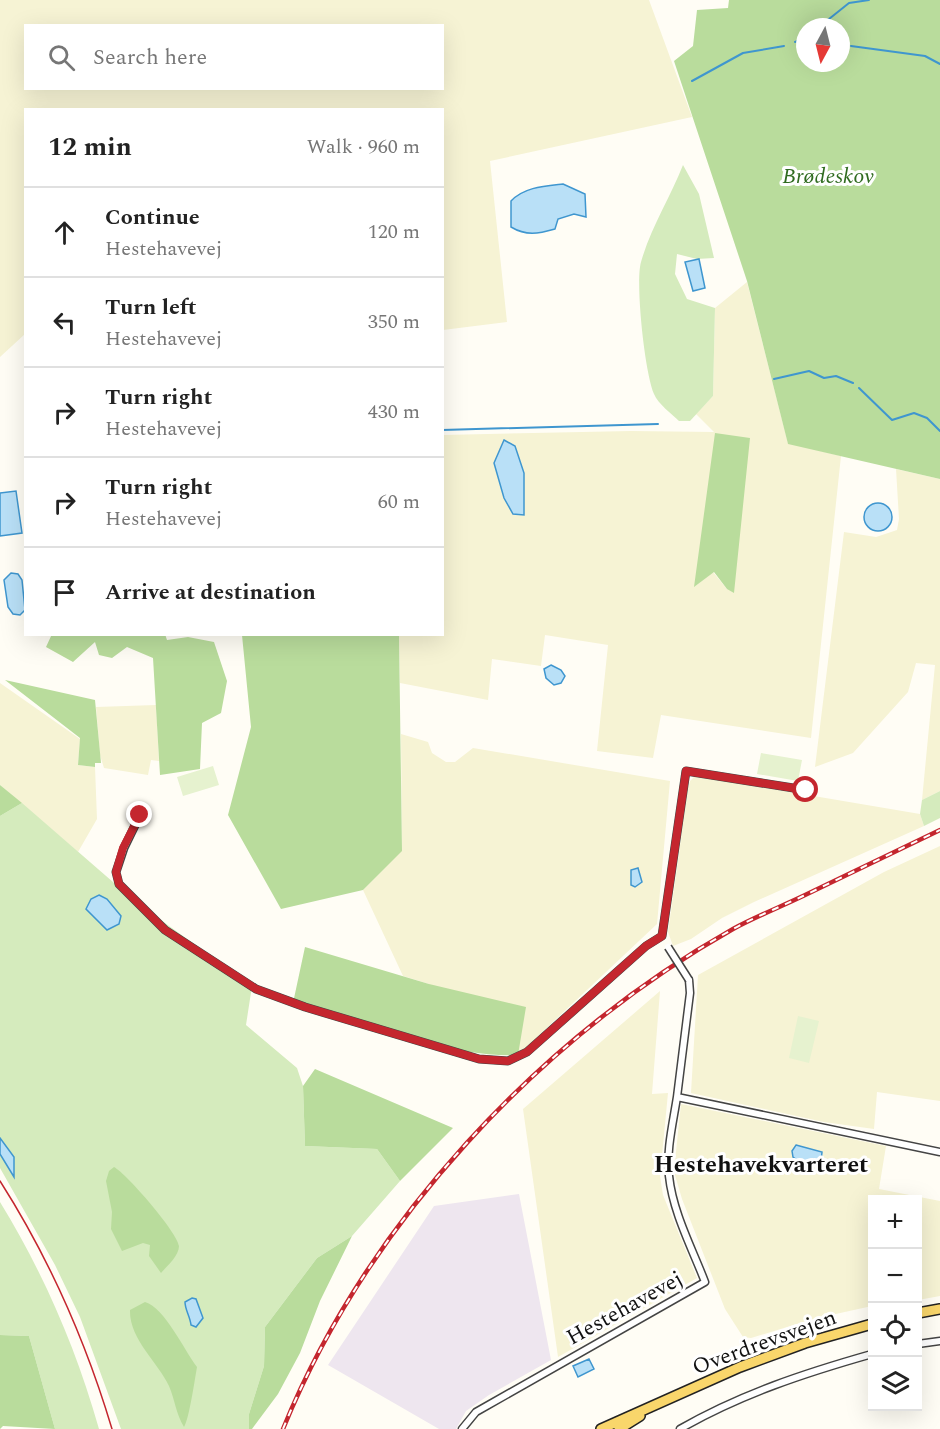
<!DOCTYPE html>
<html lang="en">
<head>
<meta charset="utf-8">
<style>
	body { margin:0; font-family:Spectral,serif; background:#f2f2f2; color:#222 }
	.controls { position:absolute; right:18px; bottom:18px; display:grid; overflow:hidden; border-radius:0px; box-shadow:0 6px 24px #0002 }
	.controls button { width:54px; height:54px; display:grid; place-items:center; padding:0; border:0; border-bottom:2px solid #e0e0e0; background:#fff; color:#222; font:30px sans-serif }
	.compass { position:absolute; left:796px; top:18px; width:54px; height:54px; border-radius:50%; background:#fff; box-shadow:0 6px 24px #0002; rotate:187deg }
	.stop { position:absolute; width:18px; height:18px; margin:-14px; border:4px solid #c4262e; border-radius:50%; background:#fff }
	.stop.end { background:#c4262e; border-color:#fff; box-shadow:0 2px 6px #0008 }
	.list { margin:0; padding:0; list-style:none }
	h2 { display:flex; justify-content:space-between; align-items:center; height:78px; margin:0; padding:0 24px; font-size:26px }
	h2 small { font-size:20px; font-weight:400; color:#767676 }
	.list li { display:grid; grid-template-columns:39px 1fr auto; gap:18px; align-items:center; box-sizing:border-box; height:90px; padding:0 24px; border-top:2px solid #e0e0e0 }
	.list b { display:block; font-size:22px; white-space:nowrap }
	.list p { margin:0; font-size:20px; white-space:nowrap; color:#767676 }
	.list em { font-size:20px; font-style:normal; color:#767676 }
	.icon { flex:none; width:33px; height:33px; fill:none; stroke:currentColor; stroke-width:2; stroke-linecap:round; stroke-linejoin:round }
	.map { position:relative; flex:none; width:940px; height:1429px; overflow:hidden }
	.search { position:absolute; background:#fff; box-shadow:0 6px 24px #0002; left:24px; top:24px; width:420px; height:66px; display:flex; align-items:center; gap:15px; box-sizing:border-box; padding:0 21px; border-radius:0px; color:#767676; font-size:22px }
	.panel { position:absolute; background:#fff; box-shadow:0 6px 24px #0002; left:24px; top:108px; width:420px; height:528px; border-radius:0px }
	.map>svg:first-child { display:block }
</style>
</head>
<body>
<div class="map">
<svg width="940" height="1429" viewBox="0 0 940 1429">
	<rect width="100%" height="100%" fill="#fffdf5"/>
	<path fill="#eee6ef" d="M519,1194L551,1360L489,1395L466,1411L456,1429H439L328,1365L434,1206Z"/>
	<path fill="#f6f3d4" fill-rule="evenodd" d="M0,0H649L692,117L490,161L507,322L443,330L442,110H26L25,334L0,357ZM26,26H442V88H26Z
		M747,282L788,443L841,456L811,738L661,715L653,758L597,751L608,645L545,635L541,666L492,659L488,700L400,683L399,635L442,634L443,435L631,431L714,432L696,414L713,396L715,308ZM716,433L727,589L713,572L695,586Z
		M896,469L940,479V791L922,800L935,665L916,663L908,692L853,753L815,767L844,532L876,537L897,530L899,519Z
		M0,683L80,739L78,765L95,767L97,819L78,852L0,785Z
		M156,705L159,761L151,760L148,775L104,768L100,755L96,707Z
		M401,734L428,742L432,753L446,762H455L473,748L670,781L657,924L518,1055L429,984L403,976L363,890L402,850Z
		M695,776L920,814L924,826L754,902L722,918L691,939L673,946L668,932L688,788L690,781Z
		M940,846V1101L877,1092L874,1129L824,1122L691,1093L698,975L884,872Z
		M660,991L652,1094L668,1093L660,1176L663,1195L697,1278L558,1357L523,1109Z
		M681,1104L886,1146L879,1189L940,1201V1296L918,1300V1200H872V1306L813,1319L751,1338L743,1337L725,1309L682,1199L675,1175V1161Z"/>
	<path fill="#d5ebbd" d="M683,165L699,194L714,258L697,259L677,254L675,274L687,299L715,308L713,396L690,421H679C672,414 658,404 654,394C645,374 635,283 641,262C651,227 670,198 683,165Z
		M940,791V818L924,826L920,814L922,800Z
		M22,803L136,902L252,986L246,1025L297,1068L303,1086L305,1146L377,1149L400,1181L352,1236L317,1258L265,1327L264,1366L249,1414V1429H121L80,1317L55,1265L0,1168V816Z
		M0,1202C44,1274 76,1348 99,1429H55L29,1336L0,1335Z"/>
	<path fill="#b9dc9c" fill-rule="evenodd" d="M729,0H940V479L788,444L747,281L674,61L693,46L697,10L728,8ZM805,27H841V63H805Z
		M715,433L750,438L734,593L727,589L714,572L694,587Z
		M52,634H165L167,640L188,637L214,642L227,681L221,713L202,723L200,769L160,775L153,658L127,647L112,658L99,655L95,642L73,662L46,647Z
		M242,635H399L402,851L363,890L281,909L228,815L251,727Z
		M5,680L95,700L101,763H95V767L78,765L80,738Z
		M0,785L22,803L0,816Z
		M305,947L429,984L526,1007L518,1055C448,1058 361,1023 293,1003Z
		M315,1069L453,1128L400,1181L377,1149L305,1146L303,1086Z
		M114,1167C127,1174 178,1233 179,1246C179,1256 167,1266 161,1273L149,1256L150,1245L143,1243L122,1251L111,1229L112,1212L106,1181L109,1171Z
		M352,1236L320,1301L300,1353L278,1394L252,1429H249V1414L264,1366L265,1327L317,1258Z
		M145,1302C165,1308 184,1350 197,1367C195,1378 189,1420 184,1427C176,1414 175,1400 169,1386C158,1362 129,1339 130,1310Z
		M0,1335L29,1336L55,1429L3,1426L0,1429Z"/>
	<path fill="#e6f2cf" d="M761,753L802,760L798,781L757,774Z
		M213,766L219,785L183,796L177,777Z
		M798,1016L819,1021L809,1063L789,1058Z"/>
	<path fill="#b9e0f7" stroke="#3f96cf" stroke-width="1.5" d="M563,184L585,194L586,217L574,214L558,219L555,229C538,234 526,236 511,227V201C524,187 545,186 563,184Z
		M699,259L705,288L693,291L685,262Z
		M504,440L515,446L524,473V515L513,514L504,498L494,463Z
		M16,491L22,533L0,536V493Z
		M864 517a14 14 0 1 1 28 0a14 14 0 1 1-28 0Z
		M11,573L18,574L22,580L25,610L20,615L13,614L8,607L4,580Z
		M551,665L561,670L565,676L561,683L554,685L546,678L544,669Z
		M638,868L642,882L635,887L631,885V870Z
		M99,895L107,899L121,916L119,924L107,930L86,909L91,899Z
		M0,1138L14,1157V1177L0,1154Z
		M796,1145L822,1152L821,1161L817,1164L800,1162L793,1157L792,1151Z
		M192,1298L196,1299L203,1318L196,1327L191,1325C190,1316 185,1310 185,1302Z
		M589,1359L594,1369L578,1377L573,1366Z"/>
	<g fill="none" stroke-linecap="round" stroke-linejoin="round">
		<path stroke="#3f96cf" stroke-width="2" d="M819,27L849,3L869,0
			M795,42L805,38
			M851,46L925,56L940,64
			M692,81L743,53L784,46
			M774,379L809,371L824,378L836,376L853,383
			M859,388L892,420L914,413L927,418L940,431
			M442,430L658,424"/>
		<defs>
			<path id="minor" d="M142,811L124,848L116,872L119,884L165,930L256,989L305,1007L479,1059L508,1061L527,1052L646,946L662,936L686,771L806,790
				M689,980L690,993L677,1097L940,1152
				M918,1344L940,1341
				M462,1429L476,1412L705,1282C692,1248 673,1213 669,1176C666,1151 673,1123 677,1097
				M680,1429C741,1394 805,1373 872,1354"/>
			<path id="primary" d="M918,1313L940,1309
				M601,1429L740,1367L805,1343L872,1324
				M619,1429L640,1416"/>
		</defs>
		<use href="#minor" stroke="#444" stroke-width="9"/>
		<use href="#primary" stroke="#222" stroke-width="12"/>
		<use href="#minor" stroke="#fff" stroke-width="6"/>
		<use href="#primary" stroke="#f9d66b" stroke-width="9"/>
		<path stroke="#c4262e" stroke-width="1.5" d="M0,1181C49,1258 86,1342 112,1429"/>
		<defs>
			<path id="rail" d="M283,1429C367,1223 540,1038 733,929C755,917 780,907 803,896C849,874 894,852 940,830"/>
		</defs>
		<use href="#rail" stroke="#c4262e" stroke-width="4.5"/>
		<use href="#rail" stroke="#fff" stroke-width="2" stroke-dasharray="7" stroke-linecap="butt"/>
		<defs>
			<path id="minor-bridge" d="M668,947L689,980"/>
		</defs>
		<use href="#minor-bridge" stroke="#444" stroke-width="9" stroke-linecap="butt"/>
		<use href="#minor-bridge" stroke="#fff" stroke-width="6"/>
	</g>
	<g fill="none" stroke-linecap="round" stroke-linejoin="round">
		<path stroke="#c4262e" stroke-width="8" d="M140,815L123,848L116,872L119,884L165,930L256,989L305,1007L479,1059L508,1061L527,1052L646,946L662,936L686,771L806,790"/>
	</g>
	<g text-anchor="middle" stroke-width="6" stroke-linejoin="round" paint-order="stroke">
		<g font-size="22" font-style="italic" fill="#2f6b1f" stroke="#fff">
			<text x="828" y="183">Brødeskov</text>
		</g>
		<g font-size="22" fill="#111" stroke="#fff">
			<text transform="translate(624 1307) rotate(-29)" y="8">Hestehavevej</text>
			<text transform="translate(764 1341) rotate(-20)" y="8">Overdrevsvejen</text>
		</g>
		<g font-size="24" font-weight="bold" fill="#111" stroke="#fff">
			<text x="761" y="1172">Hestehavekvarteret</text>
		</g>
	</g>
</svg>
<div class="controls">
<button>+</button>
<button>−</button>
<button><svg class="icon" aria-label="locate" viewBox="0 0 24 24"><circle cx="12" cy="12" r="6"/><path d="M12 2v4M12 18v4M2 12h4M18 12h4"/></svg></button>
<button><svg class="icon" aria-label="layers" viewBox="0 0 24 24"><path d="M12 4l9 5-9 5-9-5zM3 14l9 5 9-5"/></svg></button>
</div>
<svg class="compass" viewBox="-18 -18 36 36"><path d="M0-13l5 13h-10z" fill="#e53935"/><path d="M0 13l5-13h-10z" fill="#767676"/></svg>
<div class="stop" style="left:806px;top:790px"></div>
<div class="stop end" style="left:140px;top:815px"></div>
<div class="search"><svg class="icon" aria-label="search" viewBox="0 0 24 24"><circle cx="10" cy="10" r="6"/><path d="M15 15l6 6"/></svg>Search here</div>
<section class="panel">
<h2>12 min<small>Walk · 960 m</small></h2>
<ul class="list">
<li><svg class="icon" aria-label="ahead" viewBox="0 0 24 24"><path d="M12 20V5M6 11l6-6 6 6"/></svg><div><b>Continue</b><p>Hestehavevej</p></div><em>120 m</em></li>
<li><svg class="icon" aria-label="left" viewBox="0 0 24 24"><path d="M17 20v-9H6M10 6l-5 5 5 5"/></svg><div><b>Turn left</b><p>Hestehavevej</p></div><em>350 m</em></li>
<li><svg class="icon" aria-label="right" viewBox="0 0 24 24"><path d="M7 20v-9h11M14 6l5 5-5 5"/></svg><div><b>Turn right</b><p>Hestehavevej</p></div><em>430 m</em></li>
<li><svg class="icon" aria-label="right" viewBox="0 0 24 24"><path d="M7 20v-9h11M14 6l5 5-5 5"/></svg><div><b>Turn right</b><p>Hestehavevej</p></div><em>60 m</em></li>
<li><svg class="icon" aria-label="arrive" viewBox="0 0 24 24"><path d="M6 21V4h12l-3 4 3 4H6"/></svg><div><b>Arrive at destination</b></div></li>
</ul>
</section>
</div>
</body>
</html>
